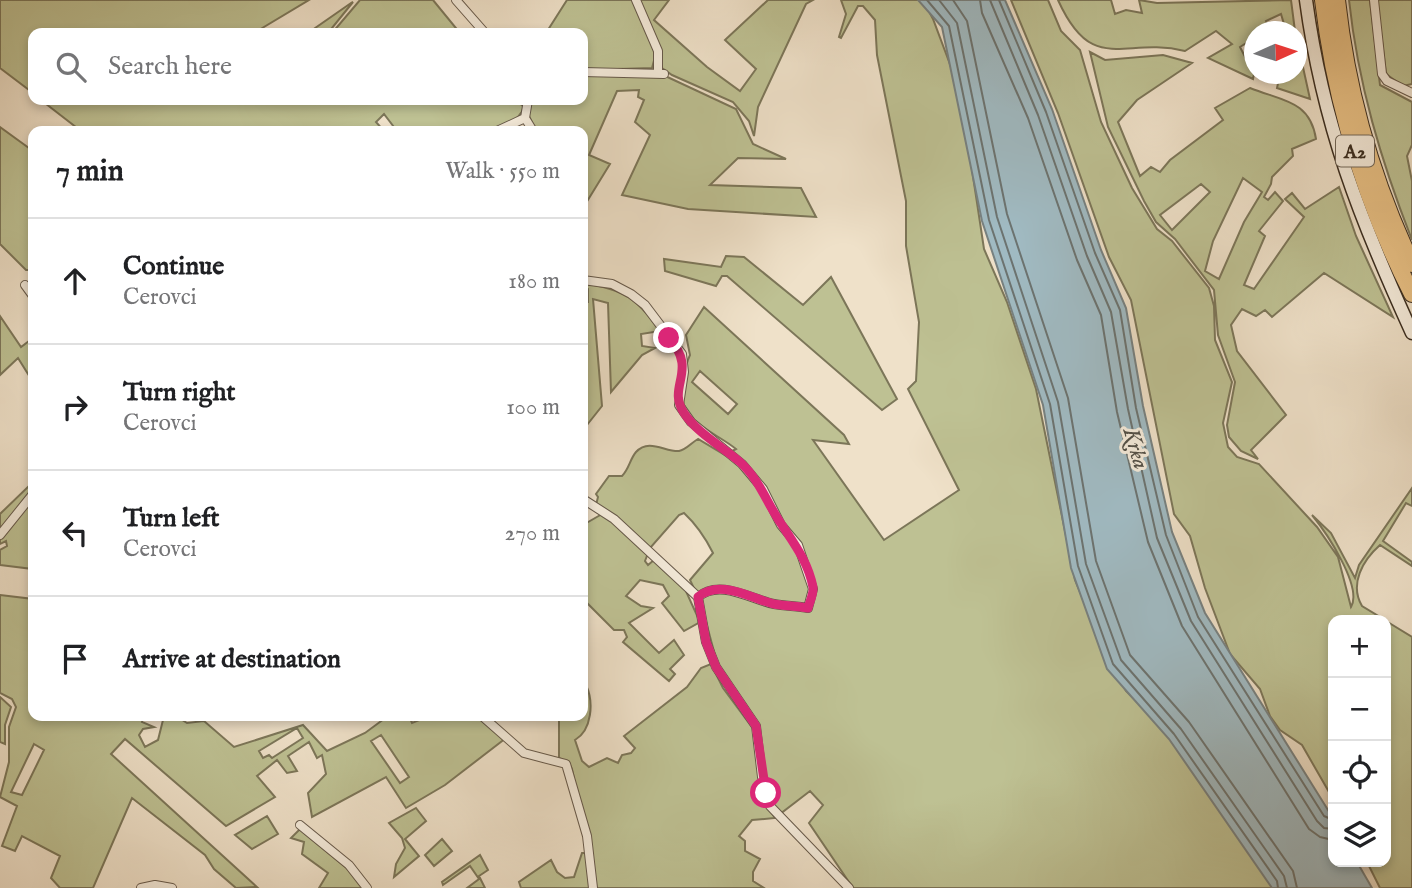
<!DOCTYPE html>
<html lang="en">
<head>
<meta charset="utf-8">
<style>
	body { margin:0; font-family:"IM FELL English",serif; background:#f6f6f6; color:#202124 }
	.controls { position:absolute; right:21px; bottom:21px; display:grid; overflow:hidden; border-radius:14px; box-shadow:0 4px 10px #0003 }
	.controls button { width:63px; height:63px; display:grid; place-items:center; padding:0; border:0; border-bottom:2px solid #e0e0e0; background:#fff; color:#202124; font:35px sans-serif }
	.compass { position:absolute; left:1244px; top:21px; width:63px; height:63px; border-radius:50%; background:#fff; box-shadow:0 4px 10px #0003; rotate:87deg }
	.stop { position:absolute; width:21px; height:21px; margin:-16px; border:5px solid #db2777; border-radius:50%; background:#fff }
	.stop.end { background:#db2777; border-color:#fff; box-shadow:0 2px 7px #0008 }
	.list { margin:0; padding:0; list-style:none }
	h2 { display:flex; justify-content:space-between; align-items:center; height:91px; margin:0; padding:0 28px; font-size:30px }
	h2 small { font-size:23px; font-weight:400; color:#757577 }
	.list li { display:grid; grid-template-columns:46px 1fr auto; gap:21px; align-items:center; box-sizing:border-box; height:126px; padding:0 28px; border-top:2px solid #e0e0e0 }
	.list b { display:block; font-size:26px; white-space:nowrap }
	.list p { margin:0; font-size:23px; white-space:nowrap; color:#757577 }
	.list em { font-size:23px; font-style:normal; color:#757577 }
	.icon { flex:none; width:38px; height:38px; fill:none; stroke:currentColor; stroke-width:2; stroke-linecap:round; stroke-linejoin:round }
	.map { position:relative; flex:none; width:1412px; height:888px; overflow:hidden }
	.search { position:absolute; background:#fff; box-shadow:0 4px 10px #0003; left:28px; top:28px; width:560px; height:77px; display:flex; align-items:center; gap:18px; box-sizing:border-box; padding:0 24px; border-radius:14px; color:#757577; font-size:26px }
	.panel { position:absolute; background:#fff; box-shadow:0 4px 10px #0003; left:28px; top:126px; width:560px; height:595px; border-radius:14px }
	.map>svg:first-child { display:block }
</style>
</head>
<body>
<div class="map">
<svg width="1412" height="888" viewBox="0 0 1412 888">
	<rect width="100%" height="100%" fill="#efe1c9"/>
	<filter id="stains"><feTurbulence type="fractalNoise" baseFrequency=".00286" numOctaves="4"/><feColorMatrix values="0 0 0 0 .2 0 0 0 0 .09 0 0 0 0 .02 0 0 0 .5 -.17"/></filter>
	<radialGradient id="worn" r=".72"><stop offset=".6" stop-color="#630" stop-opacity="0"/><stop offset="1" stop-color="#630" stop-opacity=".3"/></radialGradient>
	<path fill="#bec193" stroke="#7c7659" stroke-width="2" fill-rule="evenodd" d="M0,0H309L259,30V33H33V93L0,68Z
		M360,0H433L460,33H332Z
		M567,0H634L656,53L652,68L583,70V33H546Z
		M638,0H669L654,20L707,67L740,91L756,69L725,40L768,0H813L806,4L758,107L754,136L749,121L733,102L672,75L662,68Z
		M841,0H923L933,19L951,67L971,163L984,249L1007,302L1036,389L1075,580L1111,666L1126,691L1171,737L1274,888H853L809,823L823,805L810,791L780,814L772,804L764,775L759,730L727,683L716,659L701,603L690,580L713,553C706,539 698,526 684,513L679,515L650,548L645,561L648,565L654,560L685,589L700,622L684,631L662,603L669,596L663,585L640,580L626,596L641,606L653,608L629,623L659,653L674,640L684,655L670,669L675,674L669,681L623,642L627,637L624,630H614L586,602L583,603V525L602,514L596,505L598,497L596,494L609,476H622C629,469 630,459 636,452C649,438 665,452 679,451C686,450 691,443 698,439L725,455L736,449C714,431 678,422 682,387C684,375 685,365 690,355L686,335L704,307L844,435L849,444L813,440L884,540L959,490L908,389L916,381L919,322L906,246V201L877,55L875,20L863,6H858L841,38L839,37L846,14ZM700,371L737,404L728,414L692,382Z
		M1011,0H1048L1061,31L1080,50L1101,122L1132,188L1157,229L1172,241L1209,288L1214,306L1215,340L1232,382L1223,423L1228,447L1237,457L1259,464L1317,527L1338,557L1351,607C1363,587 1326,532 1312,515L1331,533L1355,578L1359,565L1412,488V506L1406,503L1383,541L1412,562V566L1380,545C1363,560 1349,584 1362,606L1385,620H1333V799L1302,745L1280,730L1270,716L1260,689L1230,654L1205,588L1190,536L1174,514L1131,300L1109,257L1058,113Z
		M1058,0H1111L1115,14L1126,10L1142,13L1139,0L1157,3L1291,0L1295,31H1286L1281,14L1266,21L1269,29L1254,32V38L1240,47L1254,74L1253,79L1208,58L1232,44L1216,31L1185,51C1123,36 1093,77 1058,0Z
		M1349,0H1370L1380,85L1412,102V145L1407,156L1412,181V240C1381,161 1358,84 1349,0Z
		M1377,0H1412V84L1403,86L1386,74Z
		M353,2L328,33H308L351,3Z
		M1297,40L1310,99L1277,88L1280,74H1296Z
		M1090,52L1105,60L1163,55L1192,63L1137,100L1118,122L1140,176L1151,167L1160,172L1170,160L1223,120L1215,108L1250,88C1282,101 1310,100 1316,139L1292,149L1293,156L1272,177L1271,184L1264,197L1268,200L1275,192L1283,201L1259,231L1265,236L1244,285L1254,289L1304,217L1285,199L1292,193L1305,209L1339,187L1356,236L1393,317L1324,273L1272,317L1265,310L1256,316L1242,309L1231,325L1237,351L1286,415L1251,450L1258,459L1241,451L1229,437L1227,425L1235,382L1218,335L1214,290L1175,239L1156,222L1144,201L1108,127ZM1243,178L1262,192L1244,222L1219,279L1205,271L1213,241ZM1201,184L1210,192L1172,230L1160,215Z
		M661,74L736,109L753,144L786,159L738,158L710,185L801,188L816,217L688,209L622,195L650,135L635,122L644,100L638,97L639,90L617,91L589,155L610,164L583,208V131H536L528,114L531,100H583V75Z
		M41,100H516L524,107C513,142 427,131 397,131L384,114L376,122L384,131H81Z
		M0,127L33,151V270H26L0,244Z
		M726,256L744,257L803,305L831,277L897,399L882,410L727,276H722L716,286L665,271L664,259L721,267Z
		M583,283C625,290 636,297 660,331L641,334L642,346L655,348L642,355L611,392L608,303L593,299L602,406L583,430V302H588V289L583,288Z
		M0,316L21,347L33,338V382L18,358L0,375Z
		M33,482V491L0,531V514Z
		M33,497V569L0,565V550L7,546L6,541L0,544V538Z
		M0,595L33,599V716H144L142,722L154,727L143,729L139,735L145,747L158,740L164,716H176L187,723L204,721L234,747L303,725L327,751L365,733L388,716H409L412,723L429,716H478L506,738L445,785L406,808L386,777L312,817L308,793L326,774L322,755L317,758L309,742L288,756L297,771L287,773L277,760L257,776L275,797L226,826L125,739L111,754L257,887L236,888L214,869L205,855L132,798L93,888H60L51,878L60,856L22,836L15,851L2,846L17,806L0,797L9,762V727L16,707L12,699L0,693ZM297,728L303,738L272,758L269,755L263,758L259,751ZM381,735L409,777L400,783L371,741ZM34,744L44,750L22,795L11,792Z
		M1386,621L1412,637V888H1380L1367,862H1386Z
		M711,664L723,688L754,730L767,806L775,818L752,820L739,836L745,841V851L760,859L753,872V881L764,888H596L572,769L569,763L559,758V716H583V685H586C594,702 592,730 575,740L582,761L589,767L607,758L618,763L622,755L631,753L635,748L624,736L687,687L701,668Z
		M0,697L11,707L5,725V744L0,742Z
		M416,808L426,821L405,839L419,856L394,877L396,864L405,848L402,838L389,823Z
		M267,816L278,834L252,849L235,835Z
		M300,829L349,870L364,888H319L328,873L302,854L304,842L291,838Z
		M442,839L452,851L434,866L425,855Z
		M582,853H587L590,888H521L519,882L551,860L557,872L565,878L574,877Z
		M480,855L488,870L479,876L485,888H467L479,879L470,866L443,885L442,882Z"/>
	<path fill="#a0bac2" stroke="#778181" stroke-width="2" d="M918,0H1005L1052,109L1101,250L1126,308L1143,406L1172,532L1205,613L1333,818V862H1357L1372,888H1272L1169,739L1107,669L1071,568L1043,405L982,221L942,27Z"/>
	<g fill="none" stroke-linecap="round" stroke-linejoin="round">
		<path stroke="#6c7370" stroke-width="2" d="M927,0L949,26L989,220L1050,404L1078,566L1113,664L1174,734L1277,881L1278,888
			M939,0L957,23L997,217L1058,402L1086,564L1121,660L1181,729L1284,876L1287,888
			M953,0L967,21L1007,214L1068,398L1096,561L1130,655L1189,722L1293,871L1297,888
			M980,0L982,13L1028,118L1077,260L1101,315L1117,412L1148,542L1182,626L1309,829L1320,837L1333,840
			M990,0L1038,115L1087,256L1111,312L1128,409L1157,538L1191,621L1317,821L1324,828L1333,829
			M999,0L1046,112L1095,253L1120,310L1136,408L1166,535L1198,617L1324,816L1333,820"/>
		<defs>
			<path id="street" d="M456,0L485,33
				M636,0L658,51V72
				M1374,0L1382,74L1387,81L1412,93
				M583,72L664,74
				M525,118L528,100
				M525,118L533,131
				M497,131L525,118
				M583,280L612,284L631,294L645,305L682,354L684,372L679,405L691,422L742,464L763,489L781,525L798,545L813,589L808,608C797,606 785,606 774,604C752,600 720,578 698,597L706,642L716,667L756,726L762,777L770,806L849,888
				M25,285L33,296
				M583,499L614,519L698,597
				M0,535L33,494
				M482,716L524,753L566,764L587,836L593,888
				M300,825L349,865L367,888
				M141,888L155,885L172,888"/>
			<path id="secondary" d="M1306,0C1323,126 1360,219 1412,333"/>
			<path id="highway" d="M1323,0C1335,102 1366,203 1412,294
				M1337,0C1347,91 1373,182 1412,264"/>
		</defs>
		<use href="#street" stroke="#66594a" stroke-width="10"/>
		<use href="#secondary" stroke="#392c1f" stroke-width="15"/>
		<use href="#highway" stroke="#392c1f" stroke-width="18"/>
		<use href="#street" stroke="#f5ecdc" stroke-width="8"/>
		<use href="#secondary" stroke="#f5ecdc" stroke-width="12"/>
		<use href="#highway" stroke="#e8c084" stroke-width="16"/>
	</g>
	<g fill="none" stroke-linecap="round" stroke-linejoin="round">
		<path stroke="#db2777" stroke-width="9" d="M669,338C699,371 666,386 684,413C697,433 723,447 740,462C760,480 767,504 782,525C795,545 808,562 813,587C814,593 810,601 808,608C797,606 785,606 774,604C752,599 720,578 698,597L706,642L716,667L756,726L766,793"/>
	</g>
	<g text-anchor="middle" stroke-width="6" stroke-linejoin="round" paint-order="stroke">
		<rect fill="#f5ecdc" stroke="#716658" stroke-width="2" x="1336" y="135.5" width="38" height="31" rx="5"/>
		<g font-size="19" font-weight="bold" fill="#392c1f">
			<text x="1355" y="158">A2</text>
		</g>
		<g font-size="23" font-style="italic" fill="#535048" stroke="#f5ecdc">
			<text transform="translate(1137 448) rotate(74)" y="8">Krka</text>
		</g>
	</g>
	<rect width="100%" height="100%" filter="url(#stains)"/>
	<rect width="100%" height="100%" fill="url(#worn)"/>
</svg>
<div class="controls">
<button>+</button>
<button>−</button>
<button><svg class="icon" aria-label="locate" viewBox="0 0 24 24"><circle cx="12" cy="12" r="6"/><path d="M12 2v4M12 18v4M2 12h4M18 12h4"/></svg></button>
<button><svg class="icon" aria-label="layers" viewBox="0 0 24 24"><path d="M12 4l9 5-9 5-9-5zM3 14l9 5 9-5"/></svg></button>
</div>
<svg class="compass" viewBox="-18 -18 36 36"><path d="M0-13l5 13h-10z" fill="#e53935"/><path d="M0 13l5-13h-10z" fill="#757577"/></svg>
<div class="stop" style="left:766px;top:793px"></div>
<div class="stop end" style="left:669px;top:338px"></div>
<div class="search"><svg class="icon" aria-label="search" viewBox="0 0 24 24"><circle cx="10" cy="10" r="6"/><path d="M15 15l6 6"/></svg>Search here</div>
<section class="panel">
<h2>7 min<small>Walk · 550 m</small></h2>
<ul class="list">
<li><svg class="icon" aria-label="ahead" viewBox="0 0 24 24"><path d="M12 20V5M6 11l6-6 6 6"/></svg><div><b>Continue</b><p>Cerovci</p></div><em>180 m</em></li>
<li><svg class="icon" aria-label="right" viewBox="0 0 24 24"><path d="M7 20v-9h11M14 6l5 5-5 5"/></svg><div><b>Turn right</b><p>Cerovci</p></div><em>100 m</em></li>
<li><svg class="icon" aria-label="left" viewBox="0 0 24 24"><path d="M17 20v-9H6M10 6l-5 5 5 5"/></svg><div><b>Turn left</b><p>Cerovci</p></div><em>270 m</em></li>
<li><svg class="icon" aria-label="arrive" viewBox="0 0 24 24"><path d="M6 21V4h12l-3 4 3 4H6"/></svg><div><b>Arrive at destination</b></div></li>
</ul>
</section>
</div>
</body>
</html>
